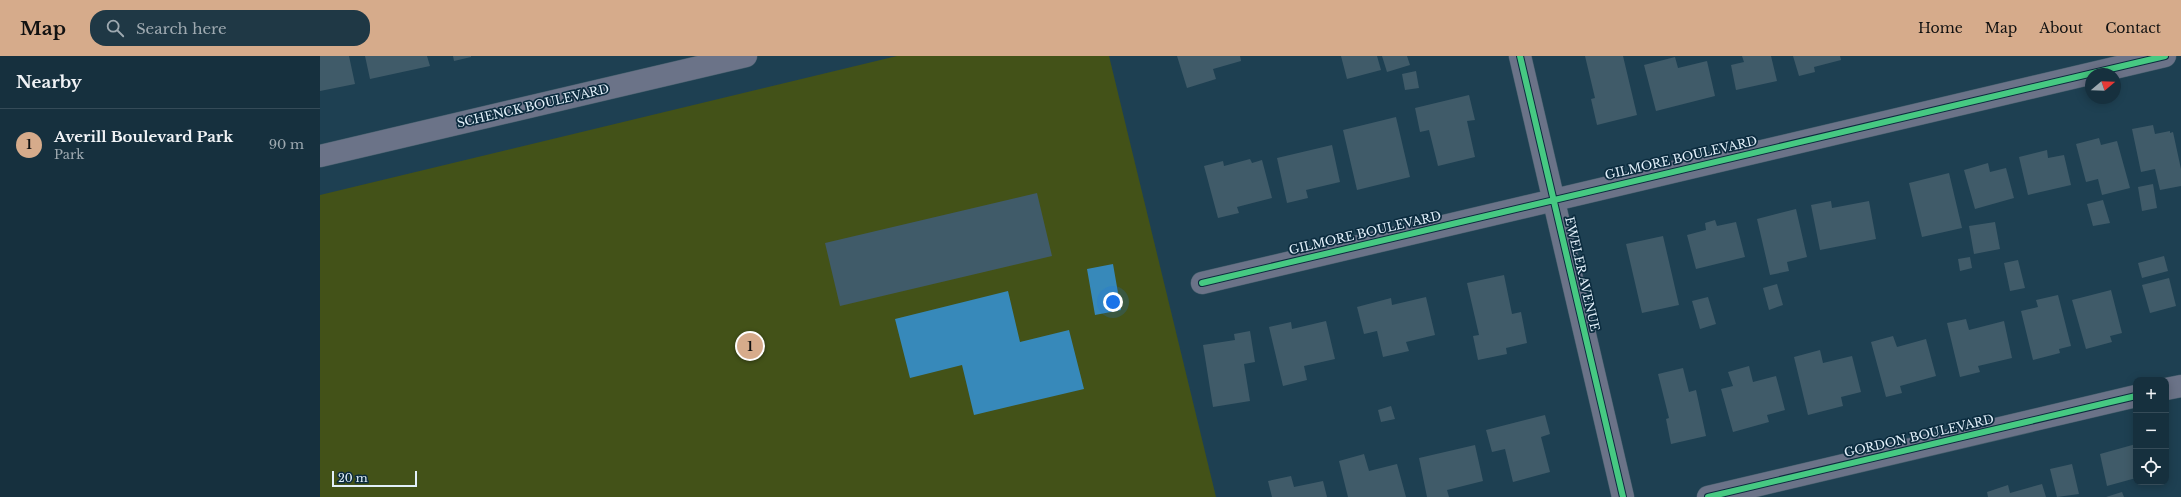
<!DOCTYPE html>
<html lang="en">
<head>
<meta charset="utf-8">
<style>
	body { margin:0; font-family:"Libre Baskerville",serif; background:#1f3845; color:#f1f3f6 }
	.controls { position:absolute; right:12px; bottom:12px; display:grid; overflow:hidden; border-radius:8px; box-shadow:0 2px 10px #0003 }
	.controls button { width:36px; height:36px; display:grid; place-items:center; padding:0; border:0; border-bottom:1px solid #354b58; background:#16303e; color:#f1f3f6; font:20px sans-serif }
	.compass { position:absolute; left:1765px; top:12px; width:36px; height:36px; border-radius:50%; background:#16303e; box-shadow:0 2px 10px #0003; rotate:71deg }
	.scale { position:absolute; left:12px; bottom:10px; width:85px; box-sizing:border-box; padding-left:4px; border:2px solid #e2f0fa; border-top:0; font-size:11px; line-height:14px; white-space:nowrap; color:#e2f0fa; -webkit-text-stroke:3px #0c2c3f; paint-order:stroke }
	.you { position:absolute; left:793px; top:246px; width:14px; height:14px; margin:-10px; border:3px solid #fff; border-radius:50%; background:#1a73e8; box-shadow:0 0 0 6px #1a73e833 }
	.badge { display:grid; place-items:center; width:26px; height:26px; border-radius:50%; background:#d6ab8b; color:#111; font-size:13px; font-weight:700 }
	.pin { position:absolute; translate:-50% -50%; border:2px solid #fff; box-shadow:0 1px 4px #0006 }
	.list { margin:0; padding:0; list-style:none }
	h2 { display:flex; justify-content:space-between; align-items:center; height:52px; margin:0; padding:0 16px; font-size:17px }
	h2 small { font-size:13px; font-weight:400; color:#9ea9b0 }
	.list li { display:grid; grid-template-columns:26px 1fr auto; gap:12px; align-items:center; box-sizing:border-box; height:72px; padding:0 16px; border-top:1px solid #354b58 }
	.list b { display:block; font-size:15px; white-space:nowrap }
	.list p { margin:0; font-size:13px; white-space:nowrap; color:#9ea9b0 }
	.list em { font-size:13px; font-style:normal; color:#9ea9b0 }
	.icon { flex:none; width:22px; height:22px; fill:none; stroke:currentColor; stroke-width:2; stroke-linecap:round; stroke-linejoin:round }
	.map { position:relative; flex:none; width:1861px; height:441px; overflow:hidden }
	header { display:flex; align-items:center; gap:24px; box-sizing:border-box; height:56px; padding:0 20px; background:#d6ab8b; color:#111 }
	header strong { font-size:19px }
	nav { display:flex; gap:22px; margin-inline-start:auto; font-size:14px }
	.search { width:280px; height:36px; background:#1f3845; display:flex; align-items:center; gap:10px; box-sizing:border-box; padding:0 14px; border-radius:16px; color:#9ea9b0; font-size:15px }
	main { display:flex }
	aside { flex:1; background:#16303e }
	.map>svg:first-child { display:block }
</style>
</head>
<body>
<header>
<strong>Map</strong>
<div class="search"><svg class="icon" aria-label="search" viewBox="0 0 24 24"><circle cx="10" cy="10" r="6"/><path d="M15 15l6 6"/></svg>Search here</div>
<nav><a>Home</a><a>Map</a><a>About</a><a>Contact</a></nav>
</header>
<main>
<aside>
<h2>Nearby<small></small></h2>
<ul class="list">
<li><span class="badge">1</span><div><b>Averill Boulevard Park</b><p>Park</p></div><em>90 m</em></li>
</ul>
</aside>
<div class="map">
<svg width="1861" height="441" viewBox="0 0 1861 441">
	<rect width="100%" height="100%" fill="#1e4052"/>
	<path fill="#435218" d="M577,0H789L896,441H0V139Z"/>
	<path fill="#3789ba" d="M793,208L801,254L775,259L767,213Z
		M688,235L700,286L749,274L764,333L654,359L642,309L590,322L575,263Z"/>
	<path fill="#405b69" d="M0,0H29L35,28L0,35Z
		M45,0H107L110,10L50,23Z
		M133,0H151V1L134,5Z
		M857,0H920L921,5L893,13L896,23L867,32Z
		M1021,0H1057L1061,14L1027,23Z
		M1062,0H1087L1090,9L1067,16Z
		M1265,0H1303L1317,59L1277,69L1271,43L1275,42Z
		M1422,0H1451L1457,25L1416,34L1411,9L1424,6Z
		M1473,0H1520L1521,4L1494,11L1495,16L1479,20Z
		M1355,1L1358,12L1387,5L1395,40L1336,55L1324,9Z
		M1096,15L1099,32L1085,34L1082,18Z
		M1149,39L1155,64L1147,65L1155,101L1118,110L1109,74L1100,76L1095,52Z
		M1076,61L1090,121L1037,134L1023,74Z
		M1833,69L1835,78L1850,75V77L1853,76L1861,113V130L1840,134L1835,113L1821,116L1812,73Z
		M1779,82L1781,89L1797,85L1810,132L1782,139L1778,123L1766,126L1756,88Z
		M1012,89L1020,126L986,134L988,142L967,147L957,102Z
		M1727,94L1728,102L1744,99L1751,129L1708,139L1699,101Z
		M930,103L932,107L942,104L952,142L917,151L919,157L898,162L884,110L903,105L904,110Z
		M1668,107L1670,116L1686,112L1694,142L1655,153L1644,114Z
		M1629,117L1642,172L1602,181L1589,127Z
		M1833,128L1837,152L1822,155L1818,131Z
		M717,137L732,200L520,250L505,187Z
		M1783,144L1790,167L1773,170L1767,148Z
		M1511,145L1512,152L1549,145L1556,183L1500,194L1491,149Z
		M1476,153L1487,201L1467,206L1469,215L1450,219L1437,163Z
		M1395,164L1397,170L1416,166L1425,201L1376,213L1367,179L1386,174L1385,167Z
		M1675,166L1680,193L1654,198L1649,170Z
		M1343,180L1359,249L1322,257L1306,188Z
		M1844,200L1848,215L1822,222L1818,207Z
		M1650,201L1652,212L1640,215L1638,203Z
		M1698,204L1705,232L1690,235L1684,207Z
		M1184,219L1192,258L1201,256L1207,287L1186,292L1187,298L1158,304L1153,280L1159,279L1147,227Z
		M1849,222L1856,250L1830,257L1822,229Z
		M1457,228L1463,249L1449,254L1443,232Z
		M1791,234L1802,277L1790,280L1792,286L1766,293L1752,244Z
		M1738,239L1751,290L1739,293L1740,297L1713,304L1701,255L1718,251L1716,244Z
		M1106,241L1115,279L1086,286L1089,295L1063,301L1057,275L1044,278L1037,251L1071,242L1072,249Z
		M1388,241L1396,268L1380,273L1372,245Z
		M1646,263L1649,274L1684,265L1692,302L1658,310L1660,316L1640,321L1627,267Z
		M1006,265L1015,303L984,310L987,324L963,330L949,271L971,266L972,273Z
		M930,275L935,306L924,308L930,345L893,351L883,289L915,284L914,278Z
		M1573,280L1577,291L1606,283L1616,320L1580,330L1582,337L1566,341L1551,286Z
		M1500,294L1503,307L1532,300L1541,336L1521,341L1523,350L1488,359L1474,301Z
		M1429,310L1433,326L1456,320L1465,354L1447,359L1449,366L1413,376L1401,333L1413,330L1408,316Z
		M1363,312L1369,336L1376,334L1386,380L1351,388L1346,363L1349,362L1338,318Z
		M1071,350L1075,363L1061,366L1058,354Z
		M1225,359L1230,378L1221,381L1230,416L1193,426L1185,393L1172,396L1166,374Z
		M1816,388V422L1787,430L1780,398Z
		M1155,389L1163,425L1127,434L1129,441H1107L1099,402Z
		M1044,398L1049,415L1077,408L1086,441H1028L1019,405Z
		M1752,408L1759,438L1737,441L1730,413Z
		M971,420L974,431L1003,425L1007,441H952L948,425Z
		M1722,428L1726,441H1668L1667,436L1688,429L1690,437Z
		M1802,436L1804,441H1786Z"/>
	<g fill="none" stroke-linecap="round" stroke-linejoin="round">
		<defs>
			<path id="minor" d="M1200,0L1303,441
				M0,100L426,0
				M882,227L1845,0
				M1846,333L1861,330
				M1388,441L1816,340"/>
		</defs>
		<use href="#minor" stroke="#455e6c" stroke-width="23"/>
		<use href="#minor" stroke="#6b7388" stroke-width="22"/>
		<defs>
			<path id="cycleway" d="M1200,0L1303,441
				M882,227L1845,0
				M1388,441L1816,340"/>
		</defs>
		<use href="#cycleway" stroke="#0c2c3f" stroke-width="8"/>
		<use href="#cycleway" stroke="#46c982" stroke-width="6"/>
	</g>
	<g text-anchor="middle" stroke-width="3.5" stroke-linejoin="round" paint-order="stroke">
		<g font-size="12" fill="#e2f0fa" stroke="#0c2c3f">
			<text transform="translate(213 50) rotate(-13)" y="4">SCHENCK BOULEVARD</text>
			<text transform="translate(1361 102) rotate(-13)" y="4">GILMORE BOULEVARD</text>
			<text transform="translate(1045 177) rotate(-13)" y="4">GILMORE BOULEVARD</text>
			<text transform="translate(1262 218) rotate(77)" y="4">EWELER AVENUE</text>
			<text transform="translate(1599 380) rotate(-13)" y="4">GORDON BOULEVARD</text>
		</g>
	</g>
</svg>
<div class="controls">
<button>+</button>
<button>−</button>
<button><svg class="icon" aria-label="locate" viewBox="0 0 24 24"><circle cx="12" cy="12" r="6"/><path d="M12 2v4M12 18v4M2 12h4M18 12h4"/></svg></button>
</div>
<svg class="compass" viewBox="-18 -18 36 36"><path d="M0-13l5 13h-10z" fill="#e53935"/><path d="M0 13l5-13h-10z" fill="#9ea9b0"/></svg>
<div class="scale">20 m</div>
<div class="you"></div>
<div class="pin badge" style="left:430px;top:290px">1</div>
</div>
</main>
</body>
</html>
